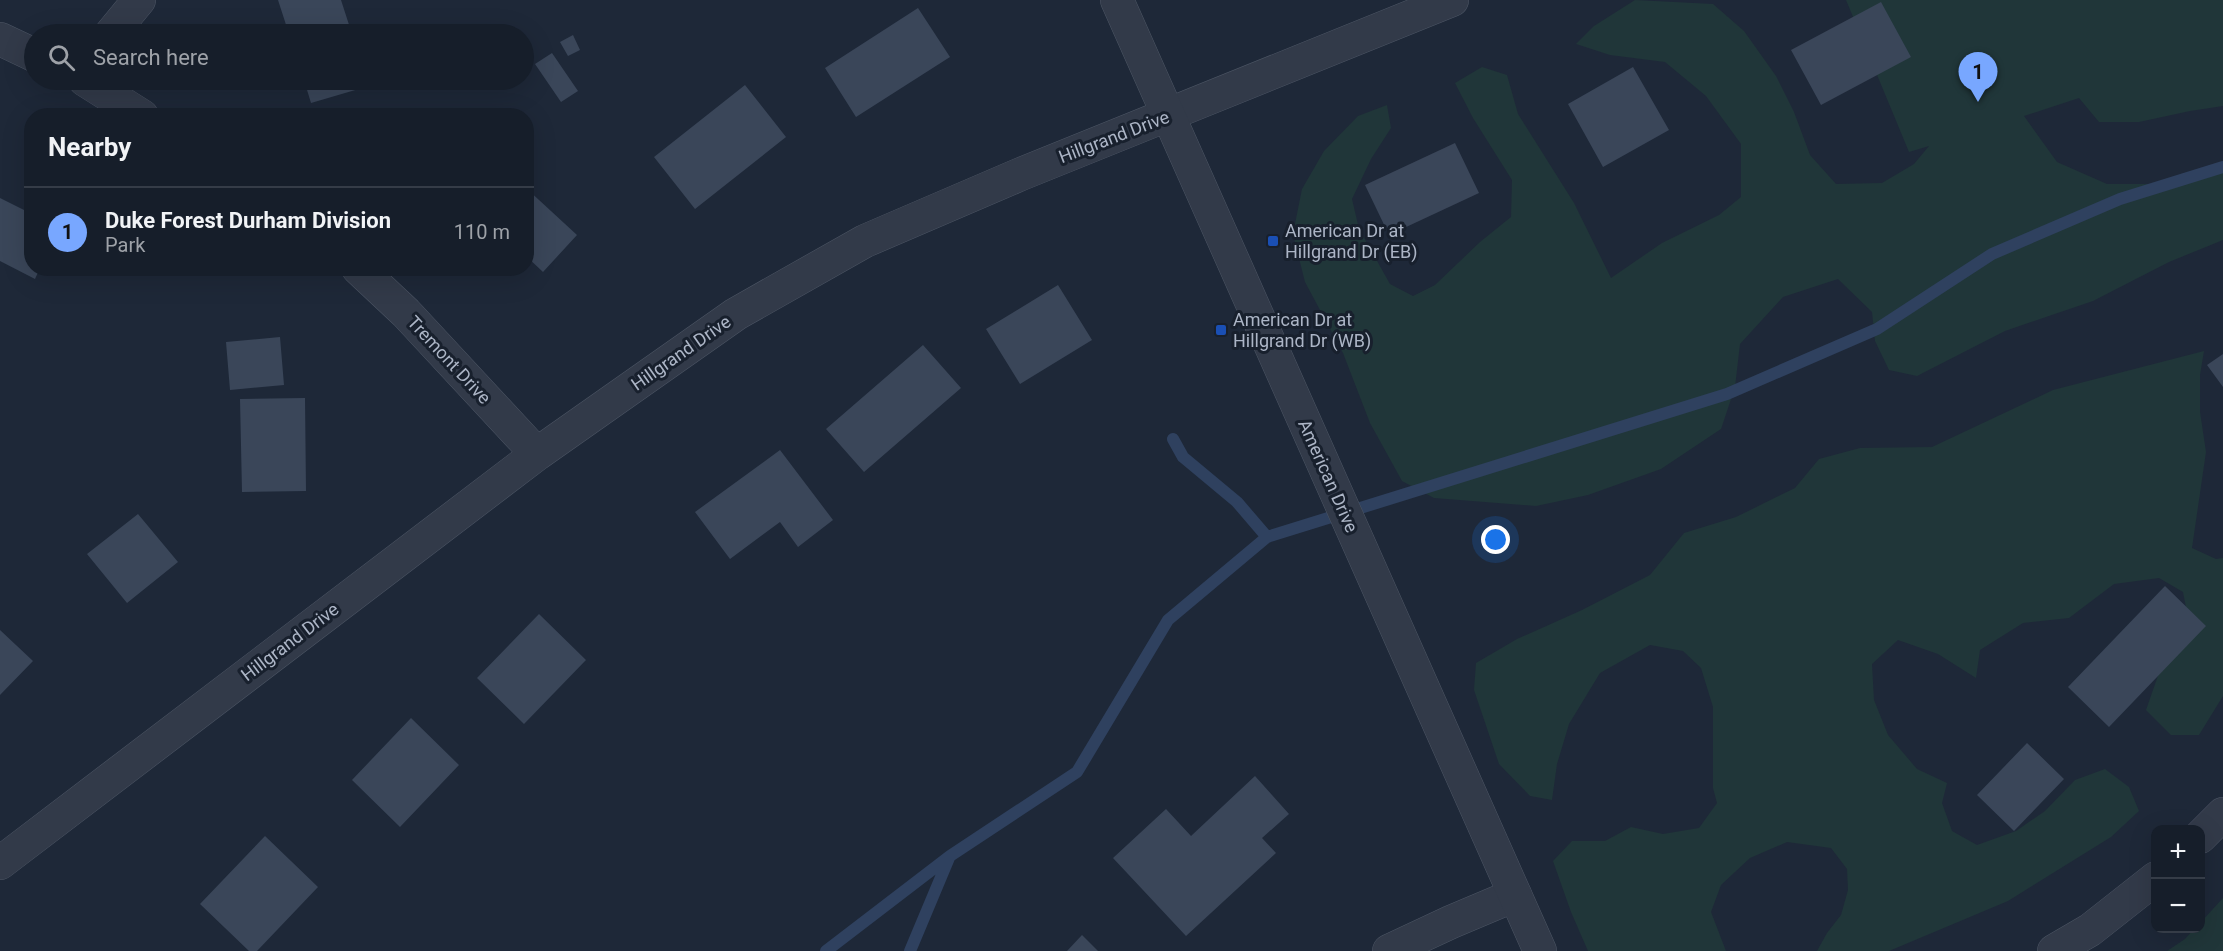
<!DOCTYPE html>
<html lang="en">
<head>
<meta charset="utf-8">
<style>
	body { margin:0; font-family:Roboto,sans-serif; background:#1f2732; color:#f1f3f6 }
	.controls { position:absolute; right:18px; bottom:18px; display:grid; overflow:hidden; border-radius:12px; box-shadow:0 6px 24px #0002 }
	.controls button { width:54px; height:54px; display:grid; place-items:center; padding:0; border:0; border-bottom:2px solid #353c47; background:#161e2a; color:#f1f3f6; font:30px sans-serif }
	.you { position:absolute; left:1496px; top:540px; width:21px; height:21px; margin:-15px; border:4px solid #fff; border-radius:50%; background:#1a73e8; box-shadow:0 0 0 9px #1a73e833 }
	.badge { display:grid; place-items:center; width:39px; height:39px; border-radius:50%; background:#78a7ff; color:#111; font-size:20px; font-weight:700 }
	.pin { position:absolute; translate:-50% -50px; filter:drop-shadow(0 2px 3px #0008) }
	.pin::after { content:''; position:absolute; top:32px; width:21px; height:18px; background:inherit; clip-path:polygon(0 0,100% 0,50% 100%) }
	.list { margin:0; padding:0; list-style:none }
	h2 { display:flex; justify-content:space-between; align-items:center; height:78px; margin:0; padding:0 24px; font-size:26px }
	h2 small { font-size:20px; font-weight:400; color:#9ea2a8 }
	.list li { display:grid; grid-template-columns:39px 1fr auto; gap:18px; align-items:center; box-sizing:border-box; height:90px; padding:0 24px; border-top:2px solid #353c47 }
	.list b { display:block; font-size:22px; white-space:nowrap }
	.list p { margin:0; font-size:20px; white-space:nowrap; color:#9ea2a8 }
	.list em { font-size:20px; font-style:normal; color:#9ea2a8 }
	.icon { flex:none; width:33px; height:33px; fill:none; stroke:currentColor; stroke-width:2; stroke-linecap:round; stroke-linejoin:round }
	.map { position:relative; flex:none; width:2223px; height:951px; overflow:hidden }
	.search { position:absolute; background:#161e2a; box-shadow:0 6px 24px #0002; left:24px; top:24px; width:510px; height:66px; display:flex; align-items:center; gap:15px; box-sizing:border-box; padding:0 21px; border-radius:33px; color:#9ea2a8; font-size:22px }
	.panel { position:absolute; background:#161e2a; box-shadow:0 6px 24px #0002; left:24px; top:108px; width:510px; height:168px; border-radius:24px }
	.map>svg:first-child { display:block }
</style>
</head>
<body>
<div class="map">
<svg width="2223" height="951" viewBox="0 0 2223 951">
	<rect width="100%" height="100%" fill="#1e2838"/>
	<path fill="#203639" d="M1635,0L1713,4L1744,31L1776,76L1794,112L1810,155L1836,184L1882,183L1914,164L1929,146L1909,152L1846,0H2223V106L2190,111L2139,122H2099L2079,98L2024,116L2057,162L2107,184H2181L2223,163V240L2169,262L2093,301L2005,331L1917,376L1889,370L1875,341L1872,312L1838,279L1783,297L1740,344L1735,387L1721,429L1661,469L1588,495L1536,506L1434,498L1402,481L1370,423L1343,353L1305,282L1293,234L1302,189L1324,151L1358,116L1387,105L1391,128L1371,159L1352,199L1359,229L1390,284L1413,296L1435,285L1480,242L1511,217L1512,180L1473,118L1455,83L1482,67L1507,75L1518,114L1574,203L1611,278L1662,243L1719,215L1741,197V144L1706,96L1665,62L1610,55L1576,44L1594,26Z
		M2204,351L2200,375V412L2206,452L2192,548L2216,559L2223,558V696L2199,735H2171L2146,710L2160,670L2188,617L2183,592L2159,578L2114,584L2069,618L2023,623L1980,650L1976,678L1938,654L1898,640L1872,664L1874,700L1888,735L1917,769L1947,783L1942,803L1952,831L1977,845L2016,831L2045,811L2075,780L2105,769L2129,787L2139,811L2111,837L2008,901L1889,951H1817L1827,933L1841,915L1848,890L1847,869L1831,848L1787,842L1750,858L1721,885L1711,912L1726,951H1588L1571,912L1553,861L1572,841H1605L1631,827L1663,834L1699,828L1717,803L1713,788V707L1701,668L1683,651L1650,645L1600,673L1569,724L1557,764L1552,800L1530,796L1499,764L1474,690L1476,663L1517,639L1582,610L1650,575L1684,533L1736,517L1795,488L1819,459L1860,448L1932,447L2053,390Z
		M2223,898V951H2167L2185,939L2194,929L2200,928L2201,922Z"/>
	<g fill="none" stroke-linecap="round" stroke-linejoin="round">
		<path stroke="#2f415f" stroke-width="12" d="M1173,439L1183,457L1237,502L1267,537
			M826,951L950,856L1077,772L1168,620L1267,537L1727,394L1877,329L1992,254L2120,199L2223,167
			M910,951L949,858"/>
	</g>
	<path fill="#3a4659" d="M278,0H341L352,34H289Z
		M1881,2L1911,57L1821,105L1791,50Z
		M918,8L950,57L856,117L825,68Z
		M573,35L580,50L568,56L560,42Z
		M552,53L578,91L561,102L535,64Z
		M1633,67L1669,130L1603,167L1568,104Z
		M304,80H367L369,86L311,103Z
		M745,85L786,137L695,209L654,157Z
		M1455,143L1479,193L1389,235L1365,185Z
		M526,188L577,235L543,272L526,256Z
		M0,198L32,214V268H40L35,279L0,261Z
		M1058,285L1092,340L1020,384L986,329Z
		M280,337L284,385L230,390L226,342Z
		M923,345L961,388L864,472L826,429Z
		M2223,354V387L2207,365Z
		M305,398L306,491L242,492L240,399Z
		M780,450L833,520L798,547L780,522L730,559L695,512Z
		M138,514L178,562L127,603L87,554Z
		M2165,586L2206,626L2109,727L2068,687Z
		M539,614L586,660L524,724L477,678Z
		M0,630L33,661L0,695Z
		M411,718L459,765L400,827L352,780Z
		M2027,743L2064,779L2014,831L1977,795Z
		M1255,776L1289,814L1262,838L1276,853L1186,936L1113,858L1166,809L1191,836Z
		M265,836L318,887L257,951H249L200,904Z
		M1082,935L1098,951H1067Z"/>
	<g fill="none" stroke-linecap="round" stroke-linejoin="round">
		<defs>
			<path id="minor" d="M111,34L139,0
				M0,39L34,55
				M85,80L142,116
				M358,268L406,313L537,454
				M2200,837L2223,814
				M0,863L537,454L736,314L865,241L1021,174L1452,0
				M1389,951L1451,922L1515,895
				M2054,951L2090,930L2156,878"/>
			<path id="tertiary" d="M1117,0L1540,951"/>
		</defs>
		<use href="#minor" stroke="#4c5564" stroke-width="34"/>
		<use href="#tertiary" stroke="#4c5564" stroke-width="34"/>
		<use href="#minor" stroke="#323a49" stroke-width="33"/>
		<use href="#tertiary" stroke="#323a49" stroke-width="33"/>
	</g>
	<g fill="#1a4fb4" stroke="#18202d" stroke-width="2">
		<rect x="1267" y="235" width="12" height="12" rx="3"/>
		<rect x="1215" y="324" width="12" height="12" rx="3"/>
	</g>
	<g text-anchor="middle" stroke-width="6" stroke-linejoin="round" paint-order="stroke">
		<g font-size="18" fill="#acb5c6" stroke="#18202d">
			<text transform="translate(1114 137) rotate(-21)" y="6">Hillgrand Drive</text>
			<text transform="translate(681 353) rotate(-35)" y="6">Hillgrand Drive</text>
			<text transform="translate(449 360) rotate(47)" y="6">Tremont Drive</text>
			<text transform="translate(1328 476) rotate(66)" y="6">American Drive</text>
			<text transform="translate(290 642) rotate(-37)" y="6">Hillgrand Drive</text>
		</g>
		<g font-size="18" fill="#acb5c6" stroke="#18202d" text-anchor="start">
			<text x="1285" y="237">American Dr at<tspan x="1285" dy="21">Hillgrand Dr (EB)</tspan></text>
			<text x="1233" y="326">American Dr at<tspan x="1233" dy="21">Hillgrand Dr (WB)</tspan></text>
		</g>
	</g>
</svg>
<div class="controls">
<button>+</button>
<button>−</button>
</div>
<div class="you"></div>
<div class="pin badge" style="left:1978px;top:102px">1</div>
<div class="search"><svg class="icon" aria-label="search" viewBox="0 0 24 24"><circle cx="10" cy="10" r="6"/><path d="M15 15l6 6"/></svg>Search here</div>
<section class="panel">
<h2>Nearby<small></small></h2>
<ul class="list">
<li><span class="badge">1</span><div><b>Duke Forest Durham Division</b><p>Park</p></div><em>110 m</em></li>
</ul>
</section>
</div>
</body>
</html>
